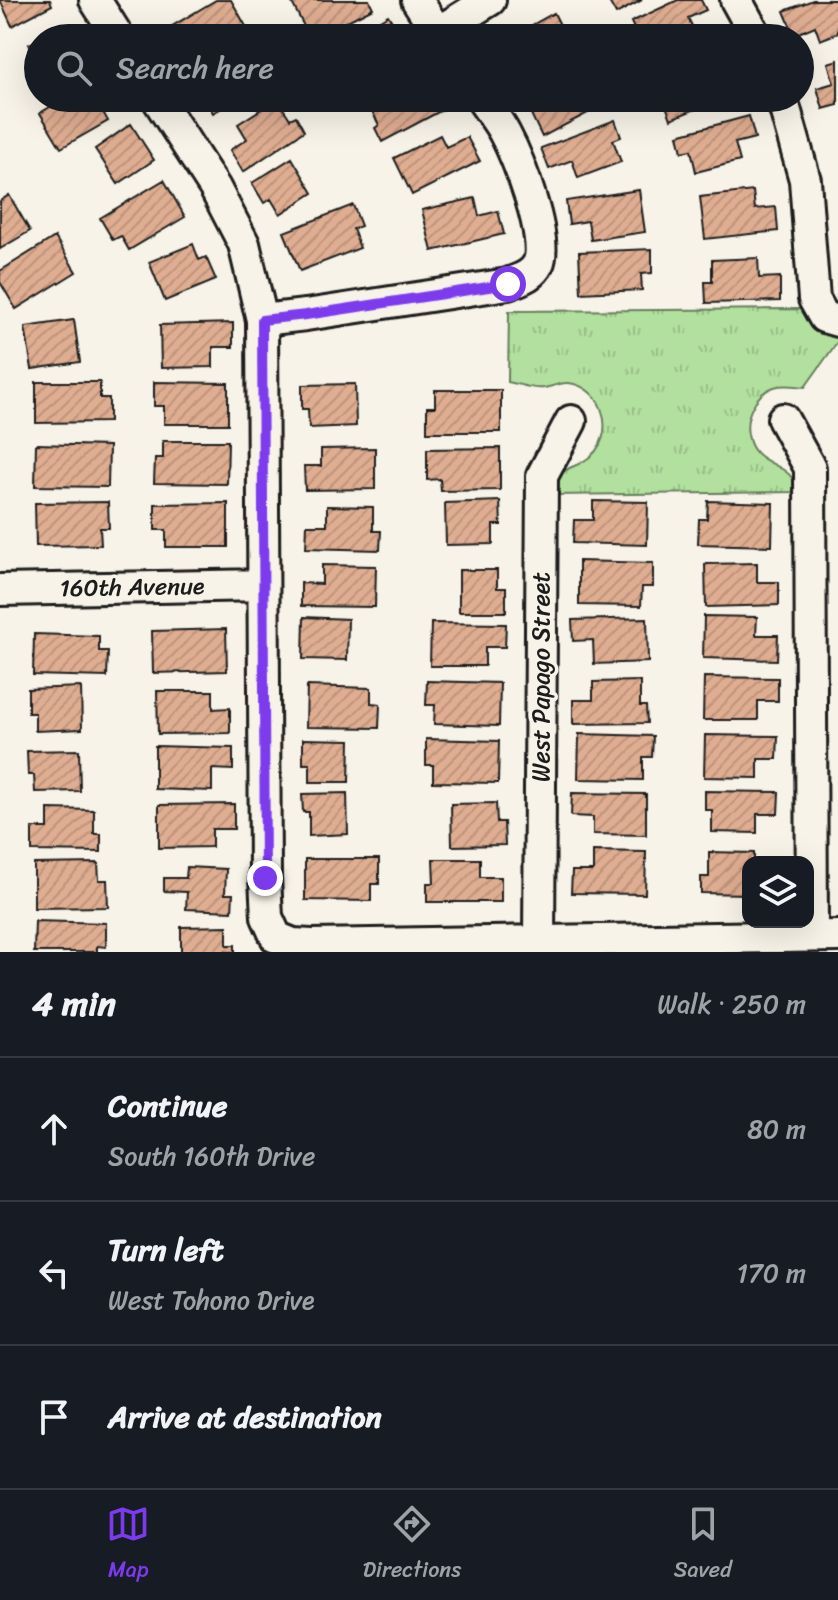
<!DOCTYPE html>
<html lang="en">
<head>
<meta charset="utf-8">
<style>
	body { margin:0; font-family:Sriracha,sans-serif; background:#20242c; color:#f1f3f6 }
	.controls { position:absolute; right:24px; bottom:24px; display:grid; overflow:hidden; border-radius:16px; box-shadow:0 8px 32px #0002 }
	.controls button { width:72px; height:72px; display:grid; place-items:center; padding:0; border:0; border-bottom:2px solid #363941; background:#171b24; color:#f1f3f6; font:40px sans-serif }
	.stop { position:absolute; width:24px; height:24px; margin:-18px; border:6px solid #7c3aed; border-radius:50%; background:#fff }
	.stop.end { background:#7c3aed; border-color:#fff; box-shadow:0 2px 8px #0008 }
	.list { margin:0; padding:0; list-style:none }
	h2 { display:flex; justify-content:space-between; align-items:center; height:104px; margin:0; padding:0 32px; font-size:34px }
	h2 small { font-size:26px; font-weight:400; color:#9ea1a6 }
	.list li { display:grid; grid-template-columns:52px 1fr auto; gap:24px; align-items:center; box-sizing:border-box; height:144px; padding:0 32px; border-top:2px solid #363941 }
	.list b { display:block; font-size:30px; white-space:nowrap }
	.list p { margin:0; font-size:26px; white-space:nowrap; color:#9ea1a6 }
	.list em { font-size:26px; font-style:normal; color:#9ea1a6 }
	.icon { flex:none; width:44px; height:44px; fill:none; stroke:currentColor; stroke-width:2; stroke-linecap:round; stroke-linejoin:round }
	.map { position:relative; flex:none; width:838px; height:952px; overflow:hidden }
	.search { position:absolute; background:#171b24; box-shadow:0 8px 32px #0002; left:24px; right:24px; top:24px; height:88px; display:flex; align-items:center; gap:20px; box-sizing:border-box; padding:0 28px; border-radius:44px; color:#9ea1a6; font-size:30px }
	.sheet { height:536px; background:#171b24 }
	nav { display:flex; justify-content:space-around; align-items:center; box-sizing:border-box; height:112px; border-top:2px solid #363941; background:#171b24; font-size:22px; color:#9ea1a6 }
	nav a { display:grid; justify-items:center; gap:4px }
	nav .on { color:#7c3aed }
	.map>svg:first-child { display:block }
</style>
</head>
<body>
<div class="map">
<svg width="838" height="952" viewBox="0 0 838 952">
	<defs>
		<pattern id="park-tufts" width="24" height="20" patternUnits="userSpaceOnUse" patternTransform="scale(2)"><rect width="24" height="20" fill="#b2e09e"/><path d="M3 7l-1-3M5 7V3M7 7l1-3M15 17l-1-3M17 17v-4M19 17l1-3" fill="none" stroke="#98c088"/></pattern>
		<pattern id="building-hatch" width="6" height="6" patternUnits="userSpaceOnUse" patternTransform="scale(2)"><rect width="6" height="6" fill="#dfad91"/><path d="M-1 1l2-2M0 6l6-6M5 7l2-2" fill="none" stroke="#bf947c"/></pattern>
	</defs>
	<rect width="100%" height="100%" fill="#f7f3e8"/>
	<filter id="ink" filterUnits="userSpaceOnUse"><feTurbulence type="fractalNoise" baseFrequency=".0125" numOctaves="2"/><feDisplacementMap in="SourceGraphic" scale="16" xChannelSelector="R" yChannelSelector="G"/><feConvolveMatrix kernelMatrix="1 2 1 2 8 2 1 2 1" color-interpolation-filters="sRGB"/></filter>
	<g filter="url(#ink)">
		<path fill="url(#park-tufts)" stroke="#677e5d" stroke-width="2" d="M806,309L838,334V341L805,387C795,386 784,384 774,387C754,394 743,419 749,439C754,459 771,461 785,471C793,476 795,484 798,492L553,495C555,487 556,479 562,473C568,467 577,466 584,461C603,450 609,428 601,408C597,397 586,387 574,384C562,381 556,386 544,388C534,390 519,384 508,382L509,311Z"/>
		<path fill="url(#building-hatch)" stroke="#1c1c1c" stroke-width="2" d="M0,0H50L52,5L12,26Z
			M216,0H231L248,30L234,38H167L164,31Z
			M297,0H369L373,8L314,38H310L292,3Z
			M608,0H642L616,14Z
			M678,0H701L706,10L688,18L698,38H638L631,22Z
			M813,0H838V33L820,40L815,26L794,35L784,11Z
			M554,13L561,27L556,29L561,38H509Z
			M388,15L400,34L395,38H351Z
			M64,27L70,38H42Z
			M38,40V63L29,44Z
			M838,60V105L823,109L817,88L834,83L828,63Z
			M65,98H106L98,103L108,121L61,148L40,113Z
			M205,98H240L213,113Z
			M374,98H441L446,108L382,142L375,128L379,125L367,101Z
			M547,98H607L609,102L542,137L531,114L550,104Z
			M663,98H723L671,119Z
			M277,99L290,119L296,116L304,131L243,172L230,150L247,139L238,124Z
			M749,116L755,138L735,143L740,161L696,172L691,150L682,152L678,135Z
			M615,120L621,137L613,140L621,162L578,178L572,160L549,169L541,148Z
			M131,124L154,160L118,184L95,149Z
			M440,135L446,147L467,137L480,161L412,195L394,158Z
			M292,158L313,193L280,214L271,199L264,203L252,183Z
			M164,180L185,217L129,250L121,236L113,240L100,218Z
			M639,190L645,232L591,240L588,221L569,224L566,201Z
			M753,191L755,209L776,207L778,231L705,239L700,197Z
			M9,195L30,231L0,249V201Z
			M475,198L479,216L498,211L504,234L432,251L422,210Z
			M353,205L361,226L353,229L360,248L300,271L284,232Z
			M55,237L76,272L16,309L0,282V271Z
			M193,244L199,260L206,257L216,280L165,301L149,262Z
			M652,249V273L641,274L642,290L581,293L579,252Z
			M758,258L759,278L780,277V301L706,303L705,282H712V260Z
			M74,320L80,362L32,369L25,327Z
			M233,323V347H213V367L161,368L160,325Z
			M36,382H100V398H109V422L36,423Z
			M154,382L228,383V424H164V406H154Z
			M355,384L356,426L309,428L308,409H302V385Z
			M435,390H501V432H427V407H435Z
			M163,441H228L227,484L154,483L155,458H163Z
			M36,444L109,446L108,487L35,486Z
			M375,448V489L305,490L304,466H321V449Z
			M500,448V490L441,491L440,479L427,480V449Z
			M500,501L501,525H493V544L446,545L445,503Z
			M593,501L648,502L647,545L573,543L574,520H593Z
			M708,501L773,503L772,546L698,544L699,519H707Z
			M108,502L109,528H100L101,545L36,546L35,503Z
			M228,503V547H166V530H155V504Z
			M327,506L373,507V531H381L380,550L306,548L307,525H327Z
			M579,561L653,563V587H642L641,606L579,605Z
			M757,563V582H779V605L706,607L705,564Z
			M322,565L376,566L375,607L301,606V583L322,584Z
			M459,570H497V588H506V612H459Z
			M704,616L757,617L756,635H778L777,660L703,658Z
			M304,617L348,619L347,660L303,659Z
			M647,618L648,662L594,664L593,640L573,641L572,620Z
			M431,623L506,624L505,647H485V666H430Z
			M226,629L227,671L153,673L152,631Z
			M34,634L99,636V651H108L107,677L33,675Z
			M704,677L778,678V701H758V720H703Z
			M427,681L500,683L499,726L434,724L435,705H426Z
			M640,681V706H646L647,723L573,724V700H593V682Z
			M307,686L371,688V703L380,704L379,728L306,727Z
			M81,687L82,729L35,731V713H28V689Z
			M157,691H213V709L230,708V733L158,734Z
			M579,734L653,736L652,757H643V780L578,779Z
			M705,735L778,736L777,759H758V778L704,777Z
			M303,739L350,740L349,782H310V764H303Z
			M426,739L499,741L498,783L433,782V765H426Z
			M155,746L233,748V770L212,769V791L155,789Z
			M79,750L80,791L35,792L34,775H28L27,751Z
			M705,791L779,792L778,814H757V833L712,832V810H705Z
			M347,793L348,834L309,836V812H303L302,794Z
			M572,793L646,794V835L593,834V817L571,816Z
			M496,803L497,822H504L505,845L452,846L451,804Z
			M234,804V829H212V847L159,848V805Z
			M48,809L94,810V834H101V852L32,851V828H48Z
			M593,851L646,852L645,894L571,893L572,871H593Z
			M709,852L754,853V862H748V894L701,893V877H709Z
			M305,859H379V884H371V901L305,900Z
			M433,859H480V877H501V902H427V883H434Z
			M98,863L99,880H107L108,907L34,908V864Z
			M187,867L226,869L225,894H233L232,911L186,909L187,892L164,891V878H186Z
			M35,921L106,923V947L97,946V952H34Z
			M227,926V945H235V952H181V927Z"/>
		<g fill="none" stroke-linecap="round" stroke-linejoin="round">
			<defs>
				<path id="minor" d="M95,0L119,38
					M417,0L441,38
					M736,0L757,38
					M438,32L490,0
					M157,98L215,188L244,244L262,320L265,878L267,917L276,937L293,944L312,945L838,936
					M782,98L805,180L814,299L824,317L838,321
					M262,320L306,315L508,284C520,279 532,276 538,264C550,240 518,158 505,134C499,122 489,110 481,98
					M783,419L810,468L812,936
					M0,590L263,585
					M539,941L542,476L571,421"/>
			</defs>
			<use href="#minor" stroke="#1c1c1c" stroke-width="36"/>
			<use href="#minor" stroke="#f7f3e8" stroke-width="30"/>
		</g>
	</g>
	<g fill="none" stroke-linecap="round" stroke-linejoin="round" filter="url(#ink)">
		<path stroke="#7c3aed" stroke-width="10" d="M265,878L262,320L306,315L508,284"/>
	</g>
	<g text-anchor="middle" stroke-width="7" stroke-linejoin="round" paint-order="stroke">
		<g font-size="24" fill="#1c1c1c" stroke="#f7f3e8">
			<text transform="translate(132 587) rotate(-1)" y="8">160th Avenue</text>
			<text transform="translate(541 677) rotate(-90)" y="8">West Papago Street</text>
		</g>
	</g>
</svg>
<div class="controls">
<button><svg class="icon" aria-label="layers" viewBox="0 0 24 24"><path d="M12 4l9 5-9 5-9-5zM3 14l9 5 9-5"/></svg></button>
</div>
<div class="stop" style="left:508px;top:284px"></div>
<div class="stop end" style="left:265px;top:878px"></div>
<div class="search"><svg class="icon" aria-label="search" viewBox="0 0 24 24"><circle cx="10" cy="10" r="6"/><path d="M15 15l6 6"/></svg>Search here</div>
</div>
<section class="sheet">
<h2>4 min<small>Walk · 250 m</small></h2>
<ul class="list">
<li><svg class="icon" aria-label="ahead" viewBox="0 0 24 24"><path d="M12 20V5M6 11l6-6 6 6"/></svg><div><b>Continue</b><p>South 160th Drive</p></div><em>80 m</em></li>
<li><svg class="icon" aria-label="left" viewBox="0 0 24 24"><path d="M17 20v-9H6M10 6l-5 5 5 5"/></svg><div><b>Turn left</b><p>West Tohono Drive</p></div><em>170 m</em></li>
<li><svg class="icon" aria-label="arrive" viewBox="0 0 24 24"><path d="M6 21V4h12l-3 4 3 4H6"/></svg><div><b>Arrive at destination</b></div></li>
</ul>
</section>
<nav>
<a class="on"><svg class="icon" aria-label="map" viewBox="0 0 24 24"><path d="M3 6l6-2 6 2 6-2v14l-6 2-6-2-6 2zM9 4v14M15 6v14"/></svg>Map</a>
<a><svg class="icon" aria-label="directions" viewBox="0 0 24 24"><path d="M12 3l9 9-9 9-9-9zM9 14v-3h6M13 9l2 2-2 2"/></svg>Directions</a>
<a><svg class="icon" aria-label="saved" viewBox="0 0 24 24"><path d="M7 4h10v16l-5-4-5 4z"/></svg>Saved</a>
</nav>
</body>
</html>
